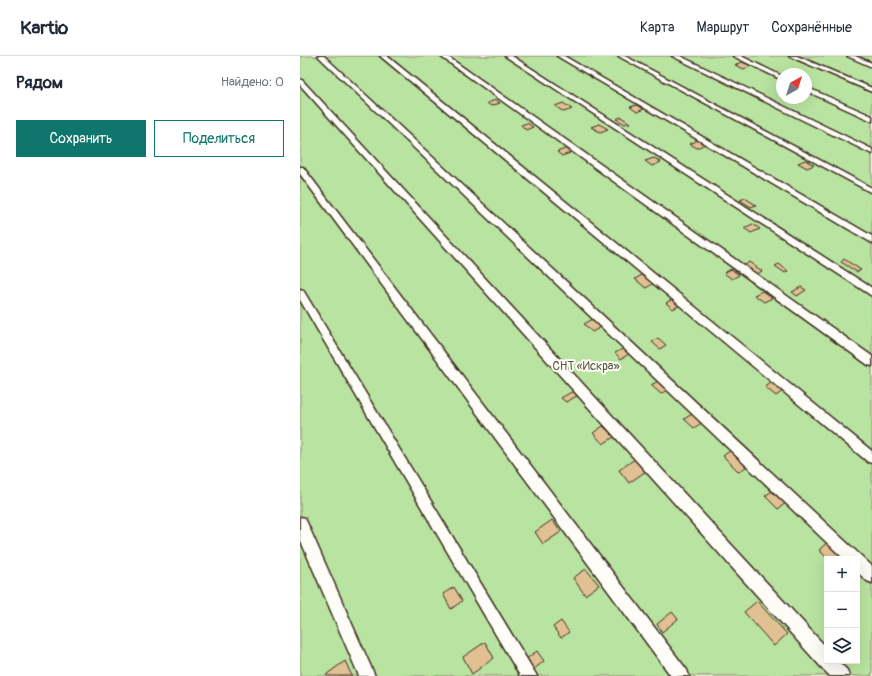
<!DOCTYPE html>
<html lang="ru">
<head>
<meta charset="utf-8">
<style>
	body { margin:0; font-family:Pangolin,sans-serif; background:#f2f2f3; color:#1f2937 }
	.controls { position:absolute; right:12px; bottom:12px; display:grid; overflow:hidden; border-radius:0px; box-shadow:0 4px 16px #0002 }
	.controls button { width:36px; height:36px; display:grid; place-items:center; padding:0; border:0; border-bottom:1px solid #e0e1e3; background:#fff; color:#1f2937; font:20px sans-serif }
	.compass { position:absolute; left:476px; top:12px; width:36px; height:36px; border-radius:50%; background:#fff; box-shadow:0 4px 16px #0002; rotate:39deg }
	.list { margin:0; padding:0; list-style:none }
	h2 { display:flex; justify-content:space-between; align-items:center; height:52px; margin:0; padding:0 16px; font-size:17px }
	h2 small { font-size:13px; font-weight:400; color:#747a83 }
	.actions { display:flex; gap:8px; padding:12px 16px }
	.actions a { flex:1; padding:9px 0; border:1px solid #0f766e; border-radius:0px; text-align:center; font-size:14px; color:#0f766e }
	.actions .main { background:#0f766e; color:#fff }
	.icon { flex:none; width:22px; height:22px; fill:none; stroke:currentColor; stroke-width:2; stroke-linecap:round; stroke-linejoin:round }
	.map { position:relative; flex:none; width:572px; height:620px; overflow:hidden }
	header { display:flex; align-items:center; gap:24px; box-sizing:border-box; height:56px; padding:0 20px; background:#fff; border-bottom:1px solid #e0e1e3 }
	header strong { font-size:19px }
	nav { display:flex; gap:22px; margin-inline-start:auto; font-size:14px }
	main { display:flex }
	aside { flex:1; background:#fff }
	.map>svg:first-child { display:block }
</style>
</head>
<body>
<header>
<strong>Kartio</strong>
<nav><a>Карта</a><a>Маршрут</a><a>Сохранённые</a></nav>
</header>
<main>
<aside>
<h2>Рядом<small>Найдено: 0</small></h2>
<ul class="list">
</ul>
<div class="actions"><a class="main">Сохранить</a><a>Поделиться</a></div>
</aside>
<div class="map">
<svg width="572" height="620" viewBox="0 0 572 620">
	<rect width="100%" height="100%" fill="#f7f0e3"/>
	<filter id="ink" filterUnits="userSpaceOnUse"><feTurbulence type="fractalNoise" baseFrequency=".025" numOctaves="2"/><feDisplacementMap in="SourceGraphic" scale="8" xChannelSelector="R" yChannelSelector="G"/><feConvolveMatrix kernelMatrix="1 2 1 2 8 2 1 2 1" color-interpolation-filters="sRGB"/></filter>
	<g filter="url(#ink)">
		<path fill="#b9e3a0" stroke="#7a865f" fill-rule="evenodd" d="M0,0H572V620H0ZM482,18H506V42H482ZM527,503H557V605H527Z"/>
		<path fill="#e1c194" stroke="#3b2a1e" d="M442,6L451,10L444,13L435,9Z
			M196,44L200,47L191,50L187,47Z
			M263,47L272,53L264,56L255,50Z
			M337,49L344,53L337,56L330,51Z
			M321,61L330,67L325,68L316,63Z
			M227,67L233,71L226,74L221,69Z
			M299,68L308,73L300,76L291,71Z
			M398,84L405,88L397,92L390,88Z
			M265,93L270,97L262,100L257,96Z
			M354,102L361,106L352,110L345,105Z
			M505,104L514,109L507,112L498,107Z
			M445,142L456,149L451,151L440,144Z
			M453,168L460,173L451,177L444,172Z
			M544,203L561,214L557,216L541,206Z
			M449,206L462,215L456,219L444,210Z
			M479,208L488,215L485,217L475,210Z
			M431,213L439,219L432,223L424,217Z
			M345,217L356,226L346,232L335,223Z
			M501,231L506,234L497,240L492,236Z
			M462,235L472,242L464,246L454,239Z
			M374,242L382,248L373,253L366,247Z
			M295,262L303,270L292,276L284,268Z
			M358,282L366,289L360,293L352,286Z
			M326,291L332,296L321,303L315,297Z
			M362,323L371,331L361,338L351,329Z
			M476,324L487,332L476,340L465,331Z
			M273,335L277,340L266,346L261,342Z
			M397,355L406,364L394,372L384,363Z
			M303,370L314,381L303,388L293,377Z
			M435,391L452,406L439,416L423,400Z
			M335,403L346,415L329,427L319,414Z
			M479,430L492,442L478,453L465,440Z
			M252,464L261,476L243,488L235,476Z
			M534,480L548,494L538,503H528L519,494Z
			M286,513L299,529L285,539L273,522Z
			M154,531L162,545L151,553L143,538Z
			M457,545L487,578L474,590L444,556Z
			M372,556L378,563L362,576L357,568Z
			M261,565L269,576L261,582L253,571Z
			M185,586L194,602L172,618L163,601Z
			M237,595L244,605L233,614L226,603Z
			M45,605L52,620H27V618Z"/>
		<g fill="none" stroke-linecap="round" stroke-linejoin="round">
			<defs>
				<path id="service" d="M18,0H24L572,510V527L567,525L557,516V503H544Z
					M80,0H87L572,395V407L568,406Z
					M140,0H147L572,300V310L568,309Z
					M205,0H212L572,232V240Z
					M257,0H264L572,180V187Z
					M318,0H325L572,132V137Z
					M372,0H380L572,93V98Z
					M433,0H441L482,20V24Z
					M489,0H497L572,32V36Z
					M547,0H555L572,7V11Z
					M0,23L2,24L527,592V605H538L547,614L549,620H530L521,611L0,29Z
					M506,31L572,60V65L506,35Z
					M0,111H3L387,614L389,620H371L0,118Z
					M0,233L3,234L237,620H220L0,244Z
					M0,461L5,462L75,620H59L0,483Z"/>
			</defs>
			<use href="#service" stroke="#3b2a1e" stroke-width="3"/>
			<use href="#service" fill="#fdfcf7" fill-rule="evenodd"/>
		</g>
	</g>
	<g text-anchor="middle" stroke-width="4" stroke-linejoin="round" paint-order="stroke">
		<g font-size="12" fill="#5a583e" stroke="#fdfcf7">
			<text x="286" y="314">СНТ «Искра»</text>
		</g>
	</g>
</svg>
<div class="controls">
<button>+</button>
<button>−</button>
<button><svg class="icon" aria-label="layers" viewBox="0 0 24 24"><path d="M12 4l9 5-9 5-9-5zM3 14l9 5 9-5"/></svg></button>
</div>
<svg class="compass" viewBox="-18 -18 36 36"><path d="M0-13l5 13h-10z" fill="#e53935"/><path d="M0 13l5-13h-10z" fill="#747a83"/></svg>
</div>
</main>
</body>
</html>
